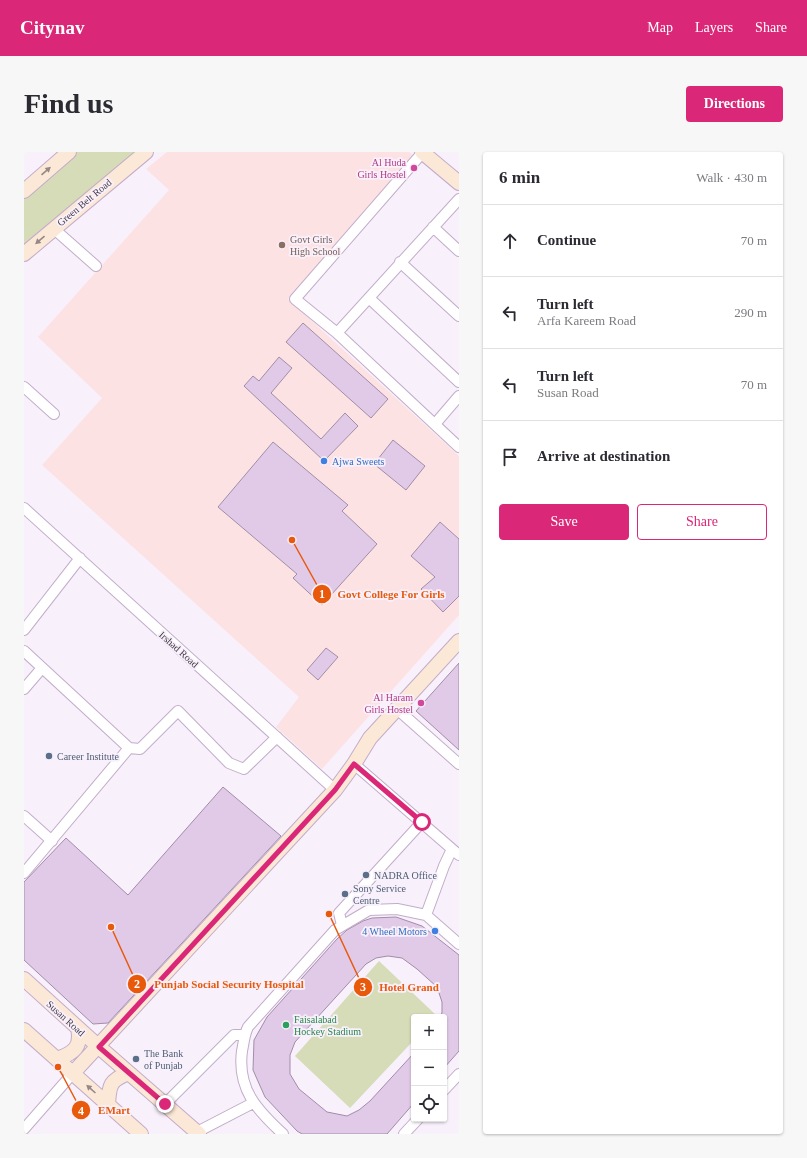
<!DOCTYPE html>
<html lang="en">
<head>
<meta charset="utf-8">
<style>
	body { margin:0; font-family:Georgia,serif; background:#f7f7f7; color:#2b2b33 }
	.controls { position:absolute; right:12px; bottom:12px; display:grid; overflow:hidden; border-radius:4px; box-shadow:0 1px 3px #0004 }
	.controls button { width:36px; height:36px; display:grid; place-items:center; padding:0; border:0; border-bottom:1px solid #e1e1e2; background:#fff; color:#2b2b33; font:20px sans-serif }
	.stop { position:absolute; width:12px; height:12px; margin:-9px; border:3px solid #db2777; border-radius:50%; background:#fff }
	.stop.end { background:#db2777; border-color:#fff; box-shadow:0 1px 4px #0008 }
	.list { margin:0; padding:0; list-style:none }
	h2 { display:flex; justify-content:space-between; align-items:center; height:52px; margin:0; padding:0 16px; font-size:17px }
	h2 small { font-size:13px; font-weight:400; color:#7c7c81 }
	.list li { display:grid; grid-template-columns:26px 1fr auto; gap:12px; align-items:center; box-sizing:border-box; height:72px; padding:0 16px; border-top:1px solid #e1e1e2 }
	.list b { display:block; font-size:15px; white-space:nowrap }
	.list p { margin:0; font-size:13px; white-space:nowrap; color:#7c7c81 }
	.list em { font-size:13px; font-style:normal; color:#7c7c81 }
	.actions { display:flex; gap:8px; padding:12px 16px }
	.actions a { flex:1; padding:9px 0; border:1px solid #db2777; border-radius:4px; text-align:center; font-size:14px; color:#db2777 }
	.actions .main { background:#db2777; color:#fff }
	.icon { flex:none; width:22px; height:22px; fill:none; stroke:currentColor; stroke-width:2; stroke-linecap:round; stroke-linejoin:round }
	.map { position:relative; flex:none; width:435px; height:982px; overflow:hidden; border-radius:4px }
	header { display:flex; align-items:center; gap:24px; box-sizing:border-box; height:56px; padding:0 20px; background:#db2777; color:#fff }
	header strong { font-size:19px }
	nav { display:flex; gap:22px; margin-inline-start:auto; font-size:14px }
	.intro { display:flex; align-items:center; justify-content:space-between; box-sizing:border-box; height:96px; padding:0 24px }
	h1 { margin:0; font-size:28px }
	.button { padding:10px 18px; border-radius:4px; background:#db2777; color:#fff; font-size:14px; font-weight:700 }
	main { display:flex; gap:24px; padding:0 24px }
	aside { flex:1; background:#fff; border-radius:4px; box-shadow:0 1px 3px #0004 }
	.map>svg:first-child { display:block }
</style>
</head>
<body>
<header>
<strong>Citynav</strong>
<nav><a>Map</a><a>Layers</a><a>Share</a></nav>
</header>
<div class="intro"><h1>Find us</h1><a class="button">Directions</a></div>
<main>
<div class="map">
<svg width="435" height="982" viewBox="0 0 435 982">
	<rect width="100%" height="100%" fill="#f8f0fb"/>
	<path fill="#fde2e3" d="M143,0H385L389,3L264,147L435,304V463L298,617L252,575L275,545L18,313L78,246L14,185L145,38L122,17Z"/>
	<path fill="#d6dbb8" d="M53,0H110L0,94V46Z
		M355,809L413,864L390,865V888L326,956L271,904Z"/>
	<path fill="#e1cae8" stroke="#a18da8" d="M279,171L364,247L347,266L262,190Z
		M255,205L268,216L247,241L297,287L321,261L334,274L300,309L220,234L229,224L235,229Z
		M369,288L401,314L382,338L350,312Z
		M249,290L324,353L318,359L353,392L298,453L269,426L273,422L194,355Z
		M416,370L435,387V444L419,460L397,437L411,425L387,404Z
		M302,496L314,505L294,528L283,518Z
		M435,511V598L392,559Z
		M199,635L257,684L84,871L69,872L0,808V730L42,686L104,743Z
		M372,765L398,774L435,803V899L420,916V865H417L418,860V850L413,835L393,817L378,806L364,804L352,806L342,812L271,890L266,903V922L275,937L303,960L323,964L335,958L346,949L390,901V951L363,982H278L273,979L241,945L229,918L230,888L243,865L313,787L323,778L339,769L348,766Z"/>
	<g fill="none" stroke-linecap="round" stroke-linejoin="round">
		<defs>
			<path id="street" d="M399,0L271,147L313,181L435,295
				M409,75L435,99
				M29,76L72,114
				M376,110L435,164
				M345,146L435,230
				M313,181L435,47
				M0,235L30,262
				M411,272L435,244
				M0,356L311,638
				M0,478L56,406
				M0,499L105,596L116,597L154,559L205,611L220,617L253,585
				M0,537L18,516
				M373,557L435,612
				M330,612L435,703
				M0,664L28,689
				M0,721L105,596
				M402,763L420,714L428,697
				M318,773L315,761L398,670
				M420,938L435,922
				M141,952L210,883H221
				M0,977L49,921
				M173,980L229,951
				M259,982C233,958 213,937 218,899C220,890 220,883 224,875L311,778L345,758L373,757L402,763L435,792
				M380,982L394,967"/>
			<path id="secondary" d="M398,0L435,31
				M0,39L45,0
				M0,102L122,0
				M0,827L75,895L175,982
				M0,878L117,982
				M33,907C50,901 58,895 54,876
				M49,921L311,638L330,612L346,586L435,489
				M84,953C85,933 86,928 105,921"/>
		</defs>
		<use href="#street" stroke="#c2adca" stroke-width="12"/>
		<use href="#secondary" stroke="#c2adca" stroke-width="16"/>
		<use href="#street" stroke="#fff" stroke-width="10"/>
		<use href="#secondary" stroke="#fce8d7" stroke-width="14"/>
	</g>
	<defs><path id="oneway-solid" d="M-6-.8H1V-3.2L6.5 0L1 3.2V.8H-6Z"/></defs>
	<g fill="#968887">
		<use href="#oneway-solid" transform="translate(22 19) rotate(-41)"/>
		<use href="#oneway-solid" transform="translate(16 88) rotate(139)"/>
		<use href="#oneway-solid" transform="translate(67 937) rotate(-138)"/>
	</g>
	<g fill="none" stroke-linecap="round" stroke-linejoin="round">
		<path stroke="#db2777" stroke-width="5" d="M141,952L75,895L311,638L330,612L398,670"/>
	</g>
	<g fill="#d1479c" stroke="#f8f0fb" stroke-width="1.5">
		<circle cx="390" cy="16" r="4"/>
		<circle cx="397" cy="551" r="4"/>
	</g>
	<circle fill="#8d6e63" stroke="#f8f0fb" stroke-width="1.5" cx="258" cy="93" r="4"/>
	<g fill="#3f7fe0" stroke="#f8f0fb" stroke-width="1.5">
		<circle cx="300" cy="309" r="4"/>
		<circle cx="411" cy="779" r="4"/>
	</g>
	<g fill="#5c6f8a" stroke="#f8f0fb" stroke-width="1.5">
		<circle cx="25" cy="604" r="4"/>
		<circle cx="342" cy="723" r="4"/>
		<circle cx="321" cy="742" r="4"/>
		<circle cx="112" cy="907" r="4"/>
	</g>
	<circle fill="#2e9e5b" stroke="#f8f0fb" stroke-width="1.5" cx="262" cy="873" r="4"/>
	<g text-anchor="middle" stroke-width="3.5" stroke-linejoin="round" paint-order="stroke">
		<g font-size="10" fill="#b23c85" stroke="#f8f0fb" text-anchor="end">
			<text x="382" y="14">Al Huda<tspan x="382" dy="12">Girls Hostel</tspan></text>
			<text x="389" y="549">Al Haram<tspan x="389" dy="12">Girls Hostel</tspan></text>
		</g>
		<g font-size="10" fill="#423945" stroke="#f8f0fb">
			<text transform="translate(60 50) rotate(-40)" y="4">Green Belt Road</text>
			<text transform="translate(155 497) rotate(42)" y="4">Irshad Road</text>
			<text transform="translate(42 866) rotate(42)" y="4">Susan Road</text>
		</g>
		<g font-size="10" fill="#785e54" stroke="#f8f0fb" text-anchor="start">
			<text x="266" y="91">Govt Girls<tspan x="266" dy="12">High School</tspan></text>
		</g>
		<g font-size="10" fill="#366cbe" stroke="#f8f0fb" text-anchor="start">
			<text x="308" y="313">Ajwa Sweets</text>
			<text x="403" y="783" text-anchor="end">4 Wheel Motors</text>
		</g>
		<g font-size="10" fill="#4e5e75" stroke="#f8f0fb" text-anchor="start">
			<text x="33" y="608">Career Institute</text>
			<text x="350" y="727">NADRA Office</text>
			<text x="329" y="740">Sony Service<tspan x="329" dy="12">Centre</tspan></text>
			<text x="120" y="905">The Bank<tspan x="120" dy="12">of Punjab</tspan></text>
		</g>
		<g font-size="10" fill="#27864d" stroke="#f8f0fb" text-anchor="start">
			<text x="270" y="871">Faisalabad<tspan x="270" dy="12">Hockey Stadium</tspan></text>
		</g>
	</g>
	<path fill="none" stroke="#e8590c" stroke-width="1.5" d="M268 388L298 442M87 775L113 832M305 762L339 835M34 915L57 958"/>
	<g fill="#e8590c" stroke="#f8f0fb" stroke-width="1.5">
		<circle cx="268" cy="388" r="4"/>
		<circle cx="87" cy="775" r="4"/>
		<circle cx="305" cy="762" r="4"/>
		<circle cx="34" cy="915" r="4"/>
		<circle cx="298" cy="442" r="10"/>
		<circle cx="113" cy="832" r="10"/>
		<circle cx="339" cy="835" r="10"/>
		<circle cx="57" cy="958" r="10"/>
	</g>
	<g font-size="12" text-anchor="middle" font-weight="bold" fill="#fff">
		<text x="298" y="446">1</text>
		<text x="113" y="836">2</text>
		<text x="339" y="839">3</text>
		<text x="57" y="963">4</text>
	</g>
	<g font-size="11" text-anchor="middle" font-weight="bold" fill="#e8590c" stroke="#f8f0fb" stroke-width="3.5" stroke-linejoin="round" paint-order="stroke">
		<text x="367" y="446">Govt College For Girls</text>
		<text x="205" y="836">Punjab Social Security Hospital</text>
		<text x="385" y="839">Hotel Grand</text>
		<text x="90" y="962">EMart</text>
	</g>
</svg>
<div class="controls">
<button>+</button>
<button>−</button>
<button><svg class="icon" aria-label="locate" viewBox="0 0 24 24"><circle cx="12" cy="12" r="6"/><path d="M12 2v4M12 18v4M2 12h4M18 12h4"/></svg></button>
</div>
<div class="stop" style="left:398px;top:670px"></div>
<div class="stop end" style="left:141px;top:952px"></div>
</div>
<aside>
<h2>6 min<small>Walk · 430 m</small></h2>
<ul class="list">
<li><svg class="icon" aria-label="ahead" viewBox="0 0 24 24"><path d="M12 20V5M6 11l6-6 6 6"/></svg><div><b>Continue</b></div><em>70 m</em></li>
<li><svg class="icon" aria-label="left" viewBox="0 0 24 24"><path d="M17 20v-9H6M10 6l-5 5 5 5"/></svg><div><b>Turn left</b><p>Arfa Kareem Road</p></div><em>290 m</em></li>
<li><svg class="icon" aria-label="left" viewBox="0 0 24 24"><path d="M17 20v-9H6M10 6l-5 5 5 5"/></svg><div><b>Turn left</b><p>Susan Road</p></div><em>70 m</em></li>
<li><svg class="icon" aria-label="arrive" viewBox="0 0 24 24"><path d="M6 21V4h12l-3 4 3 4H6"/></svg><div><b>Arrive at destination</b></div></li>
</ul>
<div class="actions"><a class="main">Save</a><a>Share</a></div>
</aside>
</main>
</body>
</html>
